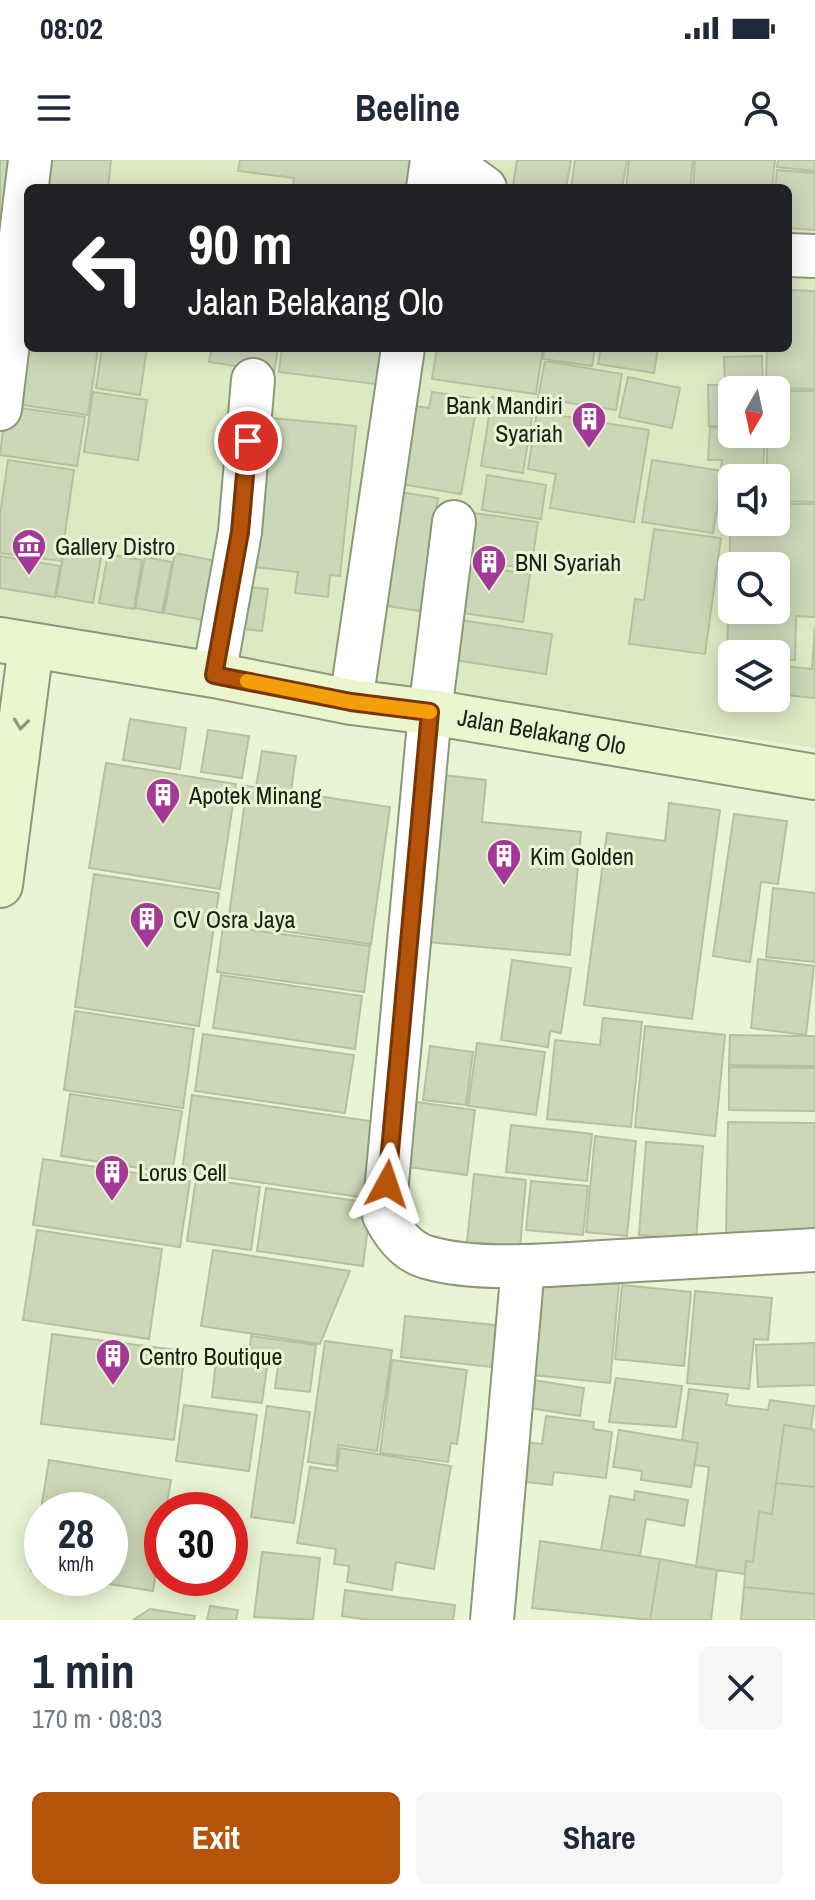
<!DOCTYPE html>
<html lang="en">
<head>
<meta charset="utf-8">
<style>
  :root { --surface:#fff; --page:#f6f6f7; --text:#1f2937; --muted:#747a83; --accent:#b45309 }
  body { margin:0; font-family:"Archivo Narrow",sans-serif; background:var(--page); color:var(--text); height:100vh; display:flex; flex-direction:column; font-size:30px; white-space:nowrap }
  * { box-sizing:border-box; margin:0 }
  p { font-size:26px; color:var(--muted) }
  .icon { flex:none; width:44px; height:44px; fill:none; stroke:currentColor; stroke-width:2; stroke-linecap:round; stroke-linejoin:round }
  .map { position:relative; height:1460px; overflow:hidden }
  .sheet { display:flex; flex-direction:column; background:var(--surface); flex:1 }
  .sheet>* { flex:none }
  .banner { position:absolute; left:24px; top:24px; width:768px; height:168px; border-radius:12px; box-shadow:0 4px 20px #0003; background:#202124; color:#fff; overflow:hidden }
  .needle { width:52px; rotate:189deg }
  .controls { position:absolute; left:718px; top:216px; display:grid; gap:16px }
  .controls a { display:grid; place-items:center; width:72px; height:72px; border-radius:12px; background:var(--surface); box-shadow:0 4px 20px #0003; font-size:40px }
  .speed { position:absolute; left:24px; top:1332px; display:flex; gap:16px; font-size:40px; font-weight:700; text-align:center }
  .speed>* { display:grid; place-content:center; width:104px; height:104px; border-radius:50%; background:var(--surface); box-shadow:0 4px 20px #0003; line-height:1 }
  .speed small { font-size:20px; font-weight:400 }
  .speed .limit { border:12px solid #d22; background:#fff; color:#111 }
  .pin { position:absolute; display:grid; place-items:center; width:68px; height:68px; color:#fff; margin:-34px; border:4px solid #fff; border-radius:50%; box-shadow:0 2px 8px #0007 }
  .me { position:absolute; width:88px; margin:-44px; rotate:5deg; stroke-linejoin:round; filter:drop-shadow(0 0 6px #0008) }
  .turn { display:flex; align-items:center; gap:28px; height:168px; padding:0 32px; font-size:36px }
  .turn .icon { width:104px; height:104px; stroke-width:2.5 }
  .turn b { display:block; font-size:56px; line-height:68px }
  .round { display:grid; place-items:center; flex:none; width:84px; height:84px; border-radius:12px; background:var(--page) }
  .headline { display:flex; align-items:center; justify-content:space-between; height:136px; padding:0 32px }
  h1 { font-size:48px; font-weight:700; line-height:60px }
  .primary-button { display:flex; gap:16px; margin-top:auto; padding:16px 32px }
  .primary-button a { flex:1; height:92px; border-radius:12px; background:var(--accent); color:#fff; font-size:32px; font-weight:700; line-height:92px; text-align:center }
  .primary-button a+a { background:var(--page); color:var(--text) }
  .status { display:flex; justify-content:space-between; align-items:center; height:56px; padding:0 40px; background:var(--surface); direction:ltr }
  .status svg { height:22px; fill:currentColor }
  header { display:flex; justify-content:space-between; align-items:center; height:104px; padding:0 32px; background:var(--surface); font-size:36px; font-weight:700 }
  .map>svg:first-child { display:block }
  .built { fill:#dce9c2; fill-rule:evenodd }
  .building { fill:#ccd7b8; stroke:#b5c0a1; stroke-width:2; fill-rule:evenodd }
  .lines { fill:none; stroke-linecap:round; stroke-linejoin:round }
  .street-casing { stroke:#8d9779; stroke-width:46 }
  .secondary-casing { stroke:#8d9779; stroke-width:48 }
  .street { stroke:#fff; stroke-width:42 }
  .secondary { stroke:#ebf6ce; stroke-width:44 }
  .oneway { stroke:#8d957a }
  .route-casing { stroke:#753606; stroke-width:20 }
  .route { stroke:#b45309; stroke-width:14 }
  .slow { stroke:#f59e0b; stroke-width:14 }
  .labels { text-anchor:middle; dominant-baseline:central; stroke-width:6; stroke-linejoin:round; paint-order:stroke }
  .poi-label { font-size:24px; fill:#1b1f14; stroke:#e9f4d4; text-anchor:start }
  .street-label { font-size:24px; fill:#1b1f14; stroke:#e9f4d4 }
</style>
</head>
<body>
<div class="status"><b>08:02</b><svg viewBox="0 0 49 12"><path d="M0 12V9h3v3zM5 12V6h3v6zM10 12V3h3v9zM15 12V0h3v12zM26 1h20v11H26zM47 4h2v5h-2z"/></svg></div>
<header><svg class="icon" aria-label="menu" viewBox="0 0 24 24"><path d="M4 6h16M4 12h16M4 18h16"/></svg>Beeline<svg class="icon" aria-label="person" viewBox="0 0 24 24"><circle cx="12" cy="8" r="4"/><path d="M4 21q1-7 8-7t8 7"/></svg></header>
<div class="map">
<svg width="815" height="1460" viewBox="0 0 815 1460">
  <rect width="100%" height="100%" fill="#e9f4d4"/>
  <path class="built" d="M 0,0 L 815,0 L 815,588 L 0,470 ZM 28,28 L 788,28 L 788,188 L 28,188 ZM 732,230 L 776,230 L 776,274 L 732,274 ZM 732,318 L 776,318 L 776,362 L 732,362 ZM 732,406 L 776,406 L 776,450 L 732,450 ZM 732,494 L 776,494 L 776,538 L 732,538 Z"/>
  <path class="building" d="M 0,0 L 19,0 L 0,79 Z
    M 37,0 L 111,0 L 108,28 L 32,28 Z
    M 240,0 L 420,0 L 417,28 L 293,28 L 294,18 L 238,11 Z
    M 517,0 L 571,0 L 566,28 L 513,25 Z
    M 575,0 L 627,0 L 622,28 L 571,28 Z
    M 629,0 L 693,0 L 690,28 L 626,28 Z
    M 695,0 L 775,0 L 772,28 L 693,28 Z
    M 778,0 L 815,0 L 815,11 L 777,7 Z
    M 777,10 L 815,13 L 815,70 L 788,68 L 788,28 L 775,28 Z
    M 788,130 L 815,131 L 815,229 L 766,228 L 767,188 L 788,188 Z
    M 28,188 L 98,188 L 88,255 L 4,242 Z
    M 102,188 L 147,188 L 140,235 L 96,228 Z
    M 212,188 L 278,188 L 274,212 L 209,202 Z
    M 282,188 L 396,188 L 391,226 L 279,212 Z
    M 437,188 L 543,188 L 536,234 L 432,219 Z
    M 545,188 L 595,188 L 592,206 L 543,199 Z
    M 601,188 L 658,188 L 654,213 L 598,204 Z
    M 762,196 L 763,230 L 732,230 L 732,266 L 709,266 L 708,225 L 725,225 L 724,197 Z
    M 545,201 L 622,214 L 616,250 L 538,238 Z
    M 628,217 L 680,228 L 672,268 L 619,257 Z
    M 776,231 L 815,231 L 815,342 L 776,341 L 776,318 L 767,318 L 767,274 L 776,274 Z
    M 93,232 L 147,240 L 138,300 L 84,292 Z
    M 432,232 L 478,239 L 461,334 L 389,322 L 402,244 L 429,248 Z
    M 492,237 L 534,244 L 523,313 L 481,306 Z
    M 6,246 L 85,257 L 77,306 L 0,295 Z
    M 537,252 L 649,270 L 634,362 L 550,348 L 556,314 L 528,309 Z
    M 271,258 L 356,266 L 340,416 L 330,415 L 328,437 L 295,433 L 298,412 L 255,407 Z
    M 710,267 L 732,268 L 732,274 L 765,274 L 763,310 L 721,309 L 722,300 L 708,300 Z
    M 8,300 L 74,310 L 61,401 L 0,393 L 0,355 Z
    M 652,300 L 723,311 L 713,373 L 642,362 Z
    M 487,315 L 546,325 L 541,359 L 482,350 Z
    M 393,331 L 438,338 L 420,451 L 374,444 Z
    M 731,343 L 732,362 L 776,362 L 776,344 L 815,344 L 815,457 L 796,456 L 795,500 L 776,499 L 776,494 L 732,494 L 732,498 L 727,498 ZM 732,406 L 776,406 L 776,450 L 732,450 Z
    M 459,351 L 538,362 L 531,409 L 453,398 Z
    M 654,369 L 721,378 L 705,494 L 629,484 L 635,439 L 644,440 Z
    M 65,386 L 102,392 L 93,443 L 56,436 Z
    M 175,393 L 221,402 L 210,461 L 164,453 Z
    M 108,394 L 142,400 L 134,449 L 99,443 Z
    M 0,396 L 60,406 L 55,437 L 0,428 Z
    M 145,397 L 172,402 L 162,453 L 135,448 Z
    M 456,404 L 530,414 L 523,462 L 449,451 Z
    M 239,426 L 268,429 L 262,471 L 234,468 Z
    M 447,458 L 552,474 L 546,514 L 441,498 Z
    M 815,467 L 815,538 L 776,534 L 776,505 L 812,509 Z
    M 130,559 L 186,568 L 180,609 L 123,600 Z
    M 208,570 L 249,576 L 242,618 L 201,612 Z
    M 262,591 L 296,596 L 291,632 L 390,647 L 371,784 L 228,763 L 247,626 L 256,627 Z
    M 106,603 L 236,624 L 220,729 L 89,708 Z
    M 443,615 L 486,620 L 482,662 L 581,672 L 570,795 L 427,782 Z
    M 669,643 L 720,650 L 692,859 L 584,845 L 607,673 L 665,681 Z
    M 734,654 L 787,661 L 778,724 L 761,722 L 750,802 L 713,796 Z
    M 94,714 L 219,733 L 199,866 L 75,847 Z
    M 773,728 L 815,733 L 815,802 L 766,797 Z
    M 223,766 L 370,786 L 364,832 L 217,812 Z
    M 758,799 L 814,806 L 806,875 L 751,868 Z
    M 512,800 L 571,808 L 561,873 L 550,871 L 548,887 L 501,880 Z
    M 221,815 L 362,836 L 355,889 L 213,868 Z
    M 75,851 L 194,869 L 183,948 L 64,930 Z
    M 603,858 L 642,862 L 631,967 L 547,959 L 555,880 L 600,885 Z
    M 645,866 L 725,875 L 715,976 L 635,967 Z
    M 203,874 L 354,895 L 345,953 L 195,931 Z
    M 730,875 L 815,876 L 815,906 L 729,905 Z
    M 477,883 L 545,892 L 536,955 L 468,946 Z
    M 430,886 L 473,892 L 466,945 L 423,940 Z
    M 729,907 L 815,908 L 815,951 L 729,950 Z
    M 70,934 L 182,951 L 172,1013 L 61,996 Z
    M 192,935 L 377,962 L 367,1038 L 182,1011 Z
    M 409,941 L 475,950 L 467,1015 L 400,1006 Z
    M 728,962 L 815,963 L 815,1080 L 726,1078 Z
    M 511,965 L 592,974 L 587,1021 L 506,1012 Z
    M 595,976 L 636,981 L 627,1076 L 586,1072 Z
    M 646,982 L 703,986 L 696,1080 L 639,1075 Z
    M 43,999 L 190,1021 L 180,1087 L 33,1065 Z
    M 474,1014 L 526,1020 L 520,1088 L 467,1083 Z
    M 196,1018 L 260,1027 L 251,1090 L 187,1081 Z
    M 531,1021 L 588,1026 L 583,1075 L 526,1070 Z
    M 266,1028 L 358,1041 L 355,1057 L 369,1059 L 363,1106 L 257,1091 Z
    M 37,1070 L 162,1089 L 149,1179 L 23,1160 Z
    M 213,1090 L 350,1111 L 320,1184 L 201,1166 Z
    M 533,1115 L 619,1124 L 610,1223 L 523,1214 Z
    M 622,1125 L 691,1132 L 684,1206 L 615,1199 Z
    M 695,1131 L 772,1138 L 768,1180 L 754,1179 L 749,1229 L 687,1223 Z
    M 405,1156 L 505,1166 L 501,1208 L 401,1197 Z
    M 52,1174 L 185,1191 L 174,1280 L 41,1264 Z
    M 251,1176 L 316,1185 L 310,1232 L 275,1228 L 278,1206 L 248,1203 Z
    M 325,1181 L 392,1190 L 377,1291 L 338,1285 L 336,1306 L 308,1302 Z
    M 815,1183 L 815,1225 L 758,1227 L 756,1185 Z
    M 217,1191 L 246,1195 L 245,1205 L 267,1207 L 262,1243 L 212,1237 Z
    M 392,1200 L 467,1210 L 457,1284 L 451,1283 L 448,1302 L 380,1293 Z
    M 616,1218 L 682,1226 L 676,1267 L 609,1262 Z
    M 527,1219 L 584,1228 L 580,1256 L 523,1247 Z
    M 689,1229 L 728,1234 L 726,1245 L 768,1250 L 770,1240 L 814,1246 L 811,1269 L 784,1265 L 772,1354 L 759,1352 L 753,1402 L 746,1401 L 745,1414 L 696,1407 L 709,1307 L 694,1305 L 698,1283 L 682,1280 Z
    M 184,1245 L 257,1255 L 249,1311 L 176,1301 Z
    M 267,1246 L 310,1252 L 294,1363 L 251,1357 Z
    M 546,1256 L 594,1262 L 593,1269 L 612,1272 L 606,1318 L 554,1312 L 552,1325 L 518,1321 L 523,1282 L 542,1284 Z
    M 784,1265 L 815,1270 L 815,1327 L 776,1323 Z
    M 619,1270 L 698,1283 L 691,1327 L 641,1320 L 642,1311 L 613,1307 Z
    M 340,1288 L 451,1306 L 434,1409 L 396,1402 L 392,1430 L 347,1422 L 349,1406 L 334,1404 L 336,1389 L 297,1383 L 310,1307 L 337,1311 Z
    M 49,1300 L 171,1320 L 166,1350 L 162,1350 L 162,1376 L 153,1431 L 72,1418 L 110,1418 L 110,1350 L 42,1350 L 42,1413 L 31,1411 Z
    M 776,1323 L 815,1327 L 815,1434 L 744,1427 L 746,1401 L 753,1402 L 759,1352 L 772,1354 Z
    M 635,1331 L 688,1340 L 684,1366 L 646,1359 L 640,1396 L 601,1390 L 610,1336 L 634,1340 Z
    M 540,1381 L 660,1399 L 650,1460 L 532,1448 Z
    M 262,1392 L 320,1398 L 313,1460 L 254,1457 Z
    M 660,1399 L 717,1410 L 711,1460 L 650,1460 Z
    M 744,1427 L 815,1434 L 815,1460 L 741,1460 Z
    M 345,1430 L 455,1445 L 453,1460 L 369,1460 L 342,1456 Z
    M 210,1446 L 238,1450 L 236,1460 L 207,1460 Z
    M 150,1449 L 195,1456 L 194,1460 L 133,1460 Z"/>
  <g class="lines">
    <defs>
      <path id="street" d="M 447,0 L 485,28
        M 428,28 L 432,0
        M 788,95 L 815,96
        M 0,249 L 30,0
        M 454,362 L 430,552 L 384,1055 C 393,1073 406,1091 426,1097 C 476,1112 550,1105 602,1102 C 673,1098 744,1094 815,1090
        M 214,515 L 240,372 L 253,220
        M 351,542 L 403,188
        M 492,1460 L 523,1106"/>
      <path id="secondary" d="M 0,480 L 214,515 L 351,542 L 430,552 L 815,617
        M 0,725 L 31,486"/>
    </defs>
    <use href="#street" class="street-casing"/>
    <use href="#secondary" class="secondary-casing"/>
    <use href="#street" class="street"/>
    <use href="#secondary" class="secondary"/>
  </g>
  <defs><path id="oneway-chevron" d="M-2-3.5L2.5 0L-2 3.5" fill="none" stroke-width="1.6" stroke-linecap="round" stroke-linejoin="round" transform="scale(2)"/></defs>
  <use class="oneway" href="#oneway-chevron" transform="translate(21 564) rotate(97)"/>
  <g class="lines">
    <defs>
      <path id="route" d="M 248,281 L 240,372 L 214,515 L 351,542 L 430,552 L 387,1024"/>
    </defs>
    <use href="#route" class="route-casing"/>
    <use href="#route" class="route"/>
    <path class="slow" d="M 247,521 L 351,542 L 430,552"/>
  </g>
  <defs>
    <symbol id="building-pin" viewBox="-11 -11 22 30"><path d="M0 17L-7.5 6A9.5 9.5 0 1 1 7.5 6Z" fill="#a43897" stroke="#e9f4d4"/><path d="M-4-6H4V6H1V3H-1V6H-4ZM-2.5-4.3h1.7v1.8h-1.7ZM.8-4.3h1.7v1.8H.8ZM-2.5-1h1.7V.8h-1.7ZM.8-1h1.7V.8H.8Z" fill="#fff"/></symbol>
    <symbol id="museum-pin" viewBox="-11 -11 22 30"><path d="M0 17L-7.5 6A9.5 9.5 0 1 1 7.5 6Z" fill="#a43897" stroke="#e9f4d4"/><path d="M0-6L6-3V-2H-6V-3ZM-5-1h2V3h-2ZM-1-1h2V3h-2ZM3-1h2V3H3ZM-6 4H6V6H-6Z" fill="#fff"/></symbol>
  </defs>
  <g fill-rule="evenodd">
    <use href="#building-pin" x="569" y="239" width="40" height="54"/>
    <use href="#museum-pin" x="9" y="366" width="40" height="54"/>
    <use href="#building-pin" x="469" y="382" width="40" height="54"/>
    <use href="#building-pin" x="143" y="615" width="40" height="54"/>
    <use href="#building-pin" x="484" y="676" width="40" height="54"/>
    <use href="#building-pin" x="127" y="739" width="40" height="54"/>
    <use href="#building-pin" x="92" y="992" width="40" height="54"/>
    <use href="#building-pin" x="93" y="1176" width="40" height="54"/>
  </g>
  <g class="labels">
    <g class="poi-label">
      <text x="563" y="245" text-anchor="end">Bank Mandiri<tspan x="563" dy="28">Syariah</tspan></text>
      <text x="55" y="386">Gallery Distro</text>
      <text x="515" y="402">BNI Syariah</text>
      <text x="189" y="635">Apotek Minang</text>
      <text x="530" y="696">Kim Golden</text>
      <text x="173" y="759">CV Osra Jaya</text>
      <text x="138" y="1012">Lorus Cell</text>
      <text x="139" y="1196">Centro Boutique</text>
    </g>
    <g class="street-label">
      <text transform="translate(542 571) rotate(10)">Jalan Belakang Olo</text>
    </g>
  </g>
</svg>
<div class="controls">
<a><svg class="needle" viewBox="-14 -14 28 28"><path d="M0-13l5 13h-10z" fill="#e53935"/><path d="M0 13l5-13h-10z" fill="#747a83"/></svg></a>
<a><svg class="icon" aria-label="sound" viewBox="0 0 24 24"><path d="M4 9h4l5-4v14l-5-4H4zM17 9q2 3 0 6"/></svg></a>
<a><svg class="icon" aria-label="search" viewBox="0 0 24 24"><circle cx="10" cy="10" r="6"/><path d="M15 15l6 6"/></svg></a>
<a><svg class="icon" aria-label="layers" viewBox="0 0 24 24"><path d="M12 4l9 5-9 5-9-5zM3 14l9 5 9-5"/></svg></a>
</div>
<div class="speed"><div>28<small>km/h</small></div><div class="limit">30</div></div>
<div class="pin" style="left:248px;top:281px;background:#d93025"><svg class="icon" aria-label="arrive" viewBox="0 0 24 24"><path d="M6 21V4h12l-3 4 3 4H6"/></svg></div>
<svg class="me" style="left:387px;top:1024px" viewBox="-20 -20 40 40"><path d="M0-17L14 15 0 8-14 15z" fill="#b45309" stroke="#fff" stroke-width="4"/></svg>
<div class="banner">
<div class="turn"><svg class="icon" aria-label="left" viewBox="0 0 24 24"><path d="M17 20v-9H6M10 6l-5 5 5 5"/></svg><div><b>90 m</b>Jalan Belakang Olo</div></div>
</div>
</div>
<section class="sheet">
<div class="headline"><div><h1>1 min</h1><p>170 m · 08:03</p></div><a class="round"><svg class="icon" aria-label="close" viewBox="0 0 24 24"><path d="M6 6l12 12M18 6L6 18"/></svg></a></div>
<div class="primary-button"><a>Exit</a><a>Share</a></div>
</section>
</body>
</html>
